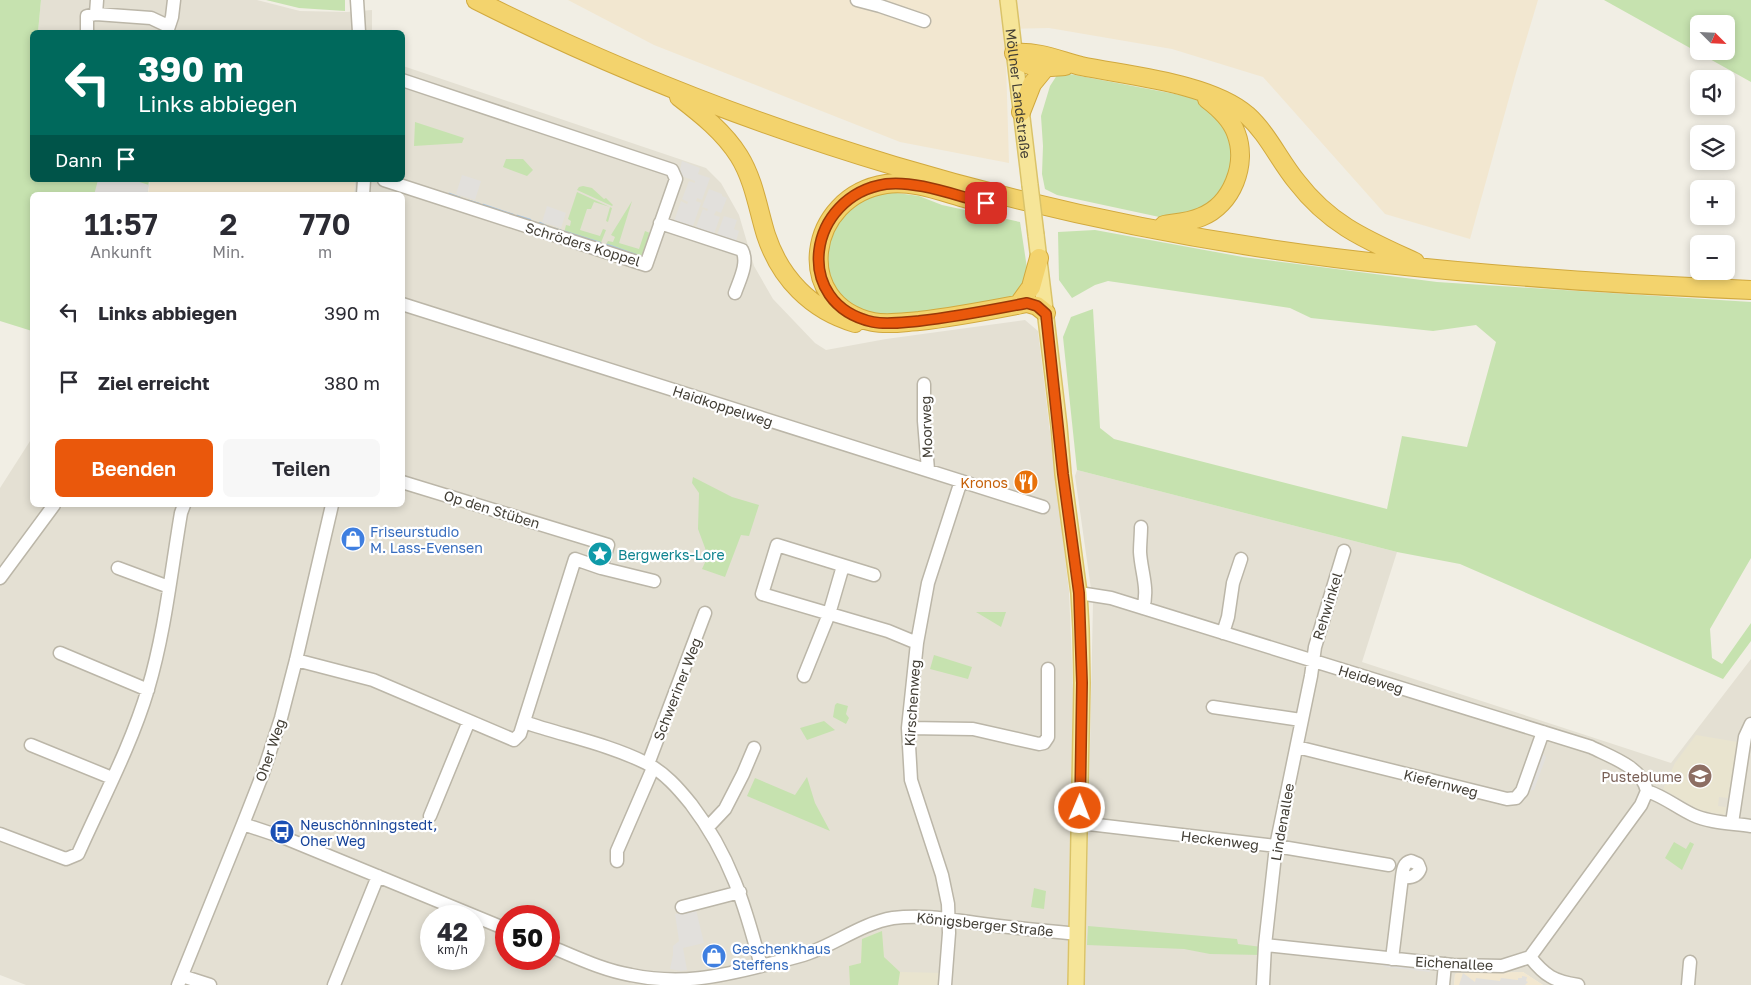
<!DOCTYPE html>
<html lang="de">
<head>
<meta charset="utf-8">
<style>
  :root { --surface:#fff; --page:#f7f7f7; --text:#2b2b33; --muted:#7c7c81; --accent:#ea580c }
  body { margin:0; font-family:"Golos Text",sans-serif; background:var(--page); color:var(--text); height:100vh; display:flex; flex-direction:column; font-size:19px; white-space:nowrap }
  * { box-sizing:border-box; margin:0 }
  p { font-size:16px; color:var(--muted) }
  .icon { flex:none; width:28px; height:28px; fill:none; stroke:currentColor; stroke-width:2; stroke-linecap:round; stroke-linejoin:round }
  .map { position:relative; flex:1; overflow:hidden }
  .sheet { position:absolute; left:30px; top:192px; width:375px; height:315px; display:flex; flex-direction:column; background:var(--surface); border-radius:8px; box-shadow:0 2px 8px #0003 }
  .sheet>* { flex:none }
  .guide { position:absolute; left:30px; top:30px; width:375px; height:152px; border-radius:8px; box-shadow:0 2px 8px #0003; background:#00695c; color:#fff; overflow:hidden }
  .needle { width:32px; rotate:114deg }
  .buttons { position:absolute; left:1690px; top:15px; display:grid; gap:10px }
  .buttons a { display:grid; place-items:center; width:45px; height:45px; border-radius:8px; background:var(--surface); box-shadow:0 2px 8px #0003; font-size:25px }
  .speed { position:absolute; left:420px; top:905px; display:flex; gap:10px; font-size:25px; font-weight:700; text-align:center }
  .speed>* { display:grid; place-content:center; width:65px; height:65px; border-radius:50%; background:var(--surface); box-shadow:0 2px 8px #0003; line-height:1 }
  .speed small { font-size:12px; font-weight:400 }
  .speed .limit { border:8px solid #d22; background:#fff; color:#111 }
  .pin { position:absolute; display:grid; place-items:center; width:42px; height:42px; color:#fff; margin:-21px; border-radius:10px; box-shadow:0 2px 8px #0006 }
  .me { position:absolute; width:55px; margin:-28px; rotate:1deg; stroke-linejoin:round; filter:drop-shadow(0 0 4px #0008) }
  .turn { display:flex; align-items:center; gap:18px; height:105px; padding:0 25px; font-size:22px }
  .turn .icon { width:65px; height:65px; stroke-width:2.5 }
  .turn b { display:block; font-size:35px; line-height:42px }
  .then { display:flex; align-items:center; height:48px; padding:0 25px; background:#0003; gap:10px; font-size:19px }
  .eta { display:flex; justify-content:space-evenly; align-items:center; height:85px; text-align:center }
  .eta b { font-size:30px; font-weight:600; line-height:35px }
  .button { display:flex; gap:10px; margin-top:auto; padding:10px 25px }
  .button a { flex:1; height:58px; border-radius:8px; background:var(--accent); color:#fff; font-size:20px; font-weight:600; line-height:58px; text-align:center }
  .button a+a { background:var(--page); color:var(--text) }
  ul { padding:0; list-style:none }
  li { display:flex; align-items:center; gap:15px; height:70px; padding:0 25px }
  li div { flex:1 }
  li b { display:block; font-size:19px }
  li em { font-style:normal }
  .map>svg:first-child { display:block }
  .residential { fill:#e4e0d3; fill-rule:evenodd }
  .commercial { fill:#f2e7d0 }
  .education { fill:#e9e4cf }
  .green { fill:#c6e2af; fill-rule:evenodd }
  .parking { fill:#e2e0dc }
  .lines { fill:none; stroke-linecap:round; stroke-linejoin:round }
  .stream { stroke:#a4c6ea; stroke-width:2.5 }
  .minor-casing { stroke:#bbb6a8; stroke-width:15 }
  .major-casing { stroke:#dac369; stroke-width:18 }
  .highway-casing { stroke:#d1a93e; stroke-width:20 }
  .minor { stroke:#fff; stroke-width:12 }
  .major { stroke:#f6e598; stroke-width:15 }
  .highway { stroke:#f3d36d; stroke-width:18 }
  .major-bridge-casing { stroke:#dac369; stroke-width:18; stroke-linecap:butt }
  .major-bridge { stroke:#f6e598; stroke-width:15 }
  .route-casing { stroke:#983908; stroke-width:12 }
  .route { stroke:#ea580c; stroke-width:9 }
  .labels { text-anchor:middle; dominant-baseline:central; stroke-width:4.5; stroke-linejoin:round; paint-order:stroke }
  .street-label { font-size:14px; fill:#423e35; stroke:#fff }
  .food-label { font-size:14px; fill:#c56008; stroke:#fff; text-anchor:end }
  .shop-label { font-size:14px; fill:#366cbe; stroke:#fff; text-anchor:start }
  .culture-label { font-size:14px; fill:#0d838f; stroke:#fff; text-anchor:start }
  .education-label { font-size:14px; fill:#785e54; stroke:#fff; text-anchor:end }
  .transit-label { font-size:14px; fill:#164399; stroke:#fff; text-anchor:start }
</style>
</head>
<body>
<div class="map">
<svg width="1751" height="985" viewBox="0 0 1751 985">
  <rect width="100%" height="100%" fill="#f1eee4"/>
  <path class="residential" d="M 41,0 L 257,0 L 300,11 L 347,12 L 372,10 L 372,32 L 38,32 Z
    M 403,66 L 706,168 L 721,183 L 739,215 L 754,266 L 773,299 L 815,343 L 826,350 L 886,339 L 1025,320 L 1038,331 L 1069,591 L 1073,689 L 1067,985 L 26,985 L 0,975 L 0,488 L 32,438 L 32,505 L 402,505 L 402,195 L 354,195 L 355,180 L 402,180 ZM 431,916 L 474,916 L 474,959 L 431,959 ZM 506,916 L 549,916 L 549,959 L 506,959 Z
    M 1077,470 L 1397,552 L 1362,662 L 1671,763 L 1751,659 L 1751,985 L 1543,985 L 1523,972 L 1455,974 L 1454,985 L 1085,985 L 1093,603 L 1075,476 Z"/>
  <path class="commercial" d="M 568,0 L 1538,0 L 1516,73 L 1470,239 L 1385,214 L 1263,77 L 1172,49 L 1049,28 L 1005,29 L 1009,163 L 900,142 L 654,45 Z
    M 150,180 L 355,180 L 354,195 L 148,195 Z
    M 1523,972 L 1543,985 L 1454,985 L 1455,974 L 1457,973 Z"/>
  <path class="education" d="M 1696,735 L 1738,742 L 1728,798 L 1719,797 L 1718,806 L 1726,807 L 1725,815 L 1701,811 L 1663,789 L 1675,763 Z
    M 882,931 L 884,957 L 900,972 L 944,973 L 944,985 L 850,985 L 849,966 L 861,963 L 862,939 Z"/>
  <path class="green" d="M 0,0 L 41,0 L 38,32 L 32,32 L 32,180 L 149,180 L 147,195 L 32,195 L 32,331 L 0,321 Z
    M 266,0 L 345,0 L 345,11 L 299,8 Z
    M 1604,0 L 1751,0 L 1751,82 ZM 1699,24 L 1726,24 L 1726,51 L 1699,51 Z
    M 1059,72 L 1191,97 L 1207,103 L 1217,111 L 1236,151 L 1228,185 L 1201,212 L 1164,218 L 1057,195 L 1045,189 L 1042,174 L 1043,146 L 1041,116 L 1050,86 Z
    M 415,122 L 464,138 L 462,143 L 414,146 Z
    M 506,159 L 523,159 L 533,170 L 527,176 L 503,167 Z
    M 583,186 L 592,188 L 604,199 L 606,198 L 613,205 L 612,206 L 577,190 L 579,187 Z
    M 882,191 L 919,196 L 942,205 L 1020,222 L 1027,268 L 1026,279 L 1017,294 L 1011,298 L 986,303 L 919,313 L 882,314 L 863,312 L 848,303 L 834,290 L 828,278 L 827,238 L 843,210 Z
    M 577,192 L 612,208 L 608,222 L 606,221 L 610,207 L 594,202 L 591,209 L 587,209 L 580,230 L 600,236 L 603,229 L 606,230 L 600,245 L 564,233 L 566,225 L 570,226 L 571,221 L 568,219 Z
    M 632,201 L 619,243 L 639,249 L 645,231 L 650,233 L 646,245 L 648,247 L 645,256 L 641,258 L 605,246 L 608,241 L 613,242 L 615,237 L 611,235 Z
    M 1095,230 L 1243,257 L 1437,282 L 1751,302 L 1751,558 L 1710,629 L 1712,658 L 1722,664 L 1751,623 L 1751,641 L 1723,679 L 1460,564 L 1397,552 L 1077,470 L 1063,337 L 1071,317 L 1093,309 L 1100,428 L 1114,439 L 1387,509 L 1402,436 L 1467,447 L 1496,342 L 1476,325 L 1433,331 L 1311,318 L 1290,308 L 1108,281 L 1095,285 L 1072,298 L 1059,280 L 1058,232 Z
    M 693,477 L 732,497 L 759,505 L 749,536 L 741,535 L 725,577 L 702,569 L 708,556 L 698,529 L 699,493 L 692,483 Z
    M 976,612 L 1006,612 L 1001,627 Z
    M 934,655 L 972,667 L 968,679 L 930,669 Z
    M 837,703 L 848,706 L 846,714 L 849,718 L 846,724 L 833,717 L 835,705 Z
    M 824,721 L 835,730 L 807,740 L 800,728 Z
    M 807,777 L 815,803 L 830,831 L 747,796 L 755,778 L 795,795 Z
    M 1674,842 L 1686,849 L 1690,842 L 1694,844 L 1682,870 L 1665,858 Z
    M 1034,888 L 1046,891 L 1044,909 L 1031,907 Z
    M 1088,926 L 1237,939 L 1238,944 L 1262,947 L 1262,955 L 1210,954 L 1184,949 L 1087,945 Z
    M 882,931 L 884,957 L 900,972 L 898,985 L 850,985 L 849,966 L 861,963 L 862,939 Z"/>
  <path class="parking" d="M 682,161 L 700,168 L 698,174 L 710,178 L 702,200 L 697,198 L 696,201 L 701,203 L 693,226 L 674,221 L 681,201 L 687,204 L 688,202 L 682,199 L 689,181 L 695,183 L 695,181 L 679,175 Z
    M 462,175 L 481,181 L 475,200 L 456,194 Z
    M 98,180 L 133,180 L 149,185 L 147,195 L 94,195 Z
    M 709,189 L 722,194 L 722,196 L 727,198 L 721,213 L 716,211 L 714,215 L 720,217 L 714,234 L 696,227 L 703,209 L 707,211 L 708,209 L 702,207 Z
    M 547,206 L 566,213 L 561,228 L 542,222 Z
    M 724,216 L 737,220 L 734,229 L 739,231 L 736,241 L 717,235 Z
    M 1540,750 L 1546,757 L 1534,790 L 1526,791 Z
    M 695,906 L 704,943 L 683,948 L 687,970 L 681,971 L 670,969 L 673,955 L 673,946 L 679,941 L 675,914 L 685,913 L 685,908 Z
    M 1379,960 L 1430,966 L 1430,972 L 1386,967 L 1381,965 Z
    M 1463,973 L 1475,982 L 1476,978 L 1500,981 L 1501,978 L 1518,980 L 1518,978 L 1522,978 L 1522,976 L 1527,977 L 1526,981 L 1528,982 L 1525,985 L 1459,985 Z"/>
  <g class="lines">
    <path class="stream" d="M 449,194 L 460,198
      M 469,201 L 479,204
      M 483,205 L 513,215
      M 517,216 L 530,220
      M 540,223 L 546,226
      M 555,229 L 561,231
      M 565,232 L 600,243
      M 607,245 L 641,257"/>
    <defs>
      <path id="minor" d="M 357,0 L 359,32
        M 857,0 L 880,6 L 924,21
        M 96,14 L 97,0
        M 87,32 L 87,16 L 96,14 L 151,18 L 168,26
        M 167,32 L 172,17 L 174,0
        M 384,180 L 646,265 L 676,179 L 672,170 L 402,80
        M 363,195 L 364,180
        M 660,223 L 742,250 C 749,263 739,281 735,293
        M 402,304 L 1043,507
        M 924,384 L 924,421 L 928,470
        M 1141,527 C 1141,535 1140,544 1140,552 C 1141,571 1149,589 1143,608
        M 118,568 L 169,587
        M 601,568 L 654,581
        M 874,575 L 777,545 L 762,594 L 888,631 L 917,643
        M 0,578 L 54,505
        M 1079,593 L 1111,598 L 1591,747 C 1611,757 1642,767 1647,791
        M 1223,633 L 1228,617 L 1233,583 L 1241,559
        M 60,653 L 148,690
        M 296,660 L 373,680 L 514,740 L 520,734 L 575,559 L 601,568 L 608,545 L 402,482
        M 804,676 L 829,614 L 843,566
        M 1213,707 L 1301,720
        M 524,722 C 565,736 608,744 646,763 C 665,773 678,788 691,804 C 730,855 745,905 761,966
        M 908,728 L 973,729 L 1039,744 L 1044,743 L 1048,737 L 1048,669
        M 31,745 L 112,778
        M 1297,747 L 1507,799 L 1516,798 L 1522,791 L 1543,732
        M 648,764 L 705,613
        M 1647,791 C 1665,797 1676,807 1693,815 C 1710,823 1732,823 1751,826
        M 430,816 L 469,721
        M 1080,823 L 1276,846 L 1389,865
        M 1732,823 L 1745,737 L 1751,724
        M 243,824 L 285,838 L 506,929
        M 708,827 L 725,809 L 743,774 L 754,748
        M 0,834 L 66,859 L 78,854 C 102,800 131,746 148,689 C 165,632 171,572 181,513 L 184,505
        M 617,861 L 617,851 L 653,768
        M 682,907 L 740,892
        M 1265,945 L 1453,965 L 1502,966 L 1530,957 L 1641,805 L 1647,791
        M 549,946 C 576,957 602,970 631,975 C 680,985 718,977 765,965 C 780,961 795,958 809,953 C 837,943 863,923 893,918 C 925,914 952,920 983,924 C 1015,928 1046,931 1078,934
        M 1530,957 C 1545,976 1554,981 1578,985
        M 1392,959 L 1402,877 C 1403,870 1403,863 1411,861 L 1418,864 L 1420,869 C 1417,877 1410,878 1402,877
        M 182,976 L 210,985
        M 178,985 L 243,824 L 263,773 L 281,718 L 296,660 L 332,505
        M 334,985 L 378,876
        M 945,985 L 949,933 L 948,904 L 942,875 L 911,780 L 908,728 L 917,643 L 928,583 L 961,481
        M 1263,985 L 1265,945 L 1276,846 L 1311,676 L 1315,647 L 1344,551
        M 1443,985 L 1445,964
        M 1688,985 L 1690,962"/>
      <g id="major">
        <path id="s1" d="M 1008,0 L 1030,185"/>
        <path d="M 1036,235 L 1059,426 L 1063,474 L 1079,593 L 1081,629 L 1082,683 L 1076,985"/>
      </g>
      <path id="highway" d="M 476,0 C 744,135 1037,221 1335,258 C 1473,275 1612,284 1751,290
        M 1014,53 C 1038,51 1058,60 1081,66 C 1129,76 1210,83 1247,115 C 1268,134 1279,160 1297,182 C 1330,225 1367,240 1415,262
        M 1014,53 C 1026,71 1046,67 1065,66
        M 679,97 C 701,114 724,132 739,156 C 754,180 758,209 766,235 C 780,278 811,310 855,323
        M 1021,112 L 1032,84 L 1046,67
        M 968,199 C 942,192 913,180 886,184 C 807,196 791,304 873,322 C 888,325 904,322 919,321 C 955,317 991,310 1027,303 L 1037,306 L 1046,313
        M 1164,225 C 1176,223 1190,222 1201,217 C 1232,205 1248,164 1236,133 C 1231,119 1219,108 1207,99
        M 1018,305 L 1031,287 L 1039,258"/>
    </defs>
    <use href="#minor" class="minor-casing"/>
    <use href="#major" class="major-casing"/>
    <use href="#highway" class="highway-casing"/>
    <use href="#minor" class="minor"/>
    <use href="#major" class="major"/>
    <use href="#highway" class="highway"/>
    <defs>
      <path id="major-bridge" d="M 1030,185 L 1036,235"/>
    </defs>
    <use href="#major-bridge" class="major-bridge-casing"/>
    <use href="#major-bridge" class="major-bridge"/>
  </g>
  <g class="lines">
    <defs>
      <path id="route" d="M 986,203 C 957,196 915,180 886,184 C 807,196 791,304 873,322 C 888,325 904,322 919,321 C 955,317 991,310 1027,303 L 1037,306 L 1046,314 L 1063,474 L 1079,593 L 1082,683 L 1080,808"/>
    </defs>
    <use href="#route" class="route-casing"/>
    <use href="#route" class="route"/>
  </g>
  <defs>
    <symbol id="restaurant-disc" viewBox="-11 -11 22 22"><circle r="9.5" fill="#e8710a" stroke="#fff"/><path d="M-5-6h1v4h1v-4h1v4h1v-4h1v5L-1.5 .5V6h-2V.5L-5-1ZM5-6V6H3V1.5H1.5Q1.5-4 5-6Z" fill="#fff"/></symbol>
    <symbol id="shop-disc" viewBox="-11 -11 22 22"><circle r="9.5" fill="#3f7fe0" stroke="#fff"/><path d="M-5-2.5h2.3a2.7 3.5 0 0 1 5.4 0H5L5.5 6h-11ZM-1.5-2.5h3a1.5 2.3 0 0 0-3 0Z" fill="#fff"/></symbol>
    <symbol id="sight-disc" viewBox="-11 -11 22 22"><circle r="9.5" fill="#0f9aa8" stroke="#fff"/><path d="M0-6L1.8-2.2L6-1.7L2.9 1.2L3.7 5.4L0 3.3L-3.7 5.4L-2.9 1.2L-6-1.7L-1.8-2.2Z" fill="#fff"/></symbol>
    <symbol id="school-disc" viewBox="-11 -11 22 22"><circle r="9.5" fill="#8d6e63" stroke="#fff"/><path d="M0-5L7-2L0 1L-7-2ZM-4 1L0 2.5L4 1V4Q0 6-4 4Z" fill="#fff"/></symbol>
    <symbol id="bus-disc" viewBox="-11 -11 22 22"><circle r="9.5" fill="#1a4fb4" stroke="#fff"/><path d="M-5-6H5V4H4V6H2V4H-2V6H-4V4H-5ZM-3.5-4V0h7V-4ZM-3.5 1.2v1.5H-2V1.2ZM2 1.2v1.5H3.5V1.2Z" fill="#fff"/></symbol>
  </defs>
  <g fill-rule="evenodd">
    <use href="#restaurant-disc" x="1012" y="468" width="28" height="28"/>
    <use href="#shop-disc" x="339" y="525" width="28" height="28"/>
    <use href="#sight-disc" x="586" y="540" width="28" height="28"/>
    <use href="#school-disc" x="1686" y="762" width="28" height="28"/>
    <use href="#bus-disc" x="268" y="818" width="28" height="28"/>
    <use href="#shop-disc" x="700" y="942" width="28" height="28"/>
  </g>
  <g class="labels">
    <g class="street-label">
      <text stroke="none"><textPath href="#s1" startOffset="94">Möllner Landstraße</textPath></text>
      <text transform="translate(583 244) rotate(17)">Schröders Koppel</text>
      <text transform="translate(723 406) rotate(18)">Haidkoppelweg</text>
      <text transform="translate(926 427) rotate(-92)">Moorweg</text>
      <text transform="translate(492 509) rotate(17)">Op den Stüben</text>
      <text transform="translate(1327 606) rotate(-73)">Rehwinkel</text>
      <text transform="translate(1371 679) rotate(17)">Heideweg</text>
      <text transform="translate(677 689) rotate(-69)">Schweriner Weg</text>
      <text transform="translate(912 703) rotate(-86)">Kirschenweg</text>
      <text transform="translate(270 750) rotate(-71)">Oher Weg</text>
      <text transform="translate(1441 783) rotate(14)">Kiefernweg</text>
      <text transform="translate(1282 822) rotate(-80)">Lindenallee</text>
      <text transform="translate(1220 840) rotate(7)">Heckenweg</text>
      <text transform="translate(985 924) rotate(6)">Königsberger Straße</text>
      <text transform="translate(1454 963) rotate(3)">Eichenallee</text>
    </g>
    <g class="food-label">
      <text x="1008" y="482">Kronos</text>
    </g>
    <g class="shop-label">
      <text x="370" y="531">Friseurstudio<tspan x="370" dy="16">M. Lass-Evensen</tspan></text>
      <text x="732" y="948">Geschenkhaus<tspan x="732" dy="16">Steffens</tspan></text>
    </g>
    <g class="culture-label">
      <text x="618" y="554">Bergwerks-Lore</text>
    </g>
    <g class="education-label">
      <text x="1682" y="776">Pusteblume</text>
    </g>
    <g class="transit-label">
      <text x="300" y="824">Neuschönningstedt,<tspan x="300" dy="16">Oher Weg</tspan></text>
    </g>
  </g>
</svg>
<div class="buttons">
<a><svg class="needle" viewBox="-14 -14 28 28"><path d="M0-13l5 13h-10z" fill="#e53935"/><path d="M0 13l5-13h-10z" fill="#7c7c81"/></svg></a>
<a><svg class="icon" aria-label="sound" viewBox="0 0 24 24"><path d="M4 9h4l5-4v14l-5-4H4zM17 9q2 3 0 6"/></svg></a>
<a><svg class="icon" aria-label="layers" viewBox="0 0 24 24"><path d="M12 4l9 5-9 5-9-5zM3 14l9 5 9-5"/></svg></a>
<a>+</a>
<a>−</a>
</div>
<div class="speed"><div>42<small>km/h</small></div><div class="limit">50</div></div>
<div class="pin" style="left:986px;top:203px;background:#d93025"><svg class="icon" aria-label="arrive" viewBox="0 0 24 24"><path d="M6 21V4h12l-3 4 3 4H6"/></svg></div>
<svg class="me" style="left:1080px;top:808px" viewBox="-20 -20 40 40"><circle r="17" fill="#ea580c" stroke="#fff" stroke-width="3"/><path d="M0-11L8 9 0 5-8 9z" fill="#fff"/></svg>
<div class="guide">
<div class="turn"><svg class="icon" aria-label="left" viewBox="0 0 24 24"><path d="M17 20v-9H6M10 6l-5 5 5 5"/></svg><div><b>390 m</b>Links abbiegen</div></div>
<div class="then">Dann<svg class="icon" aria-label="arrive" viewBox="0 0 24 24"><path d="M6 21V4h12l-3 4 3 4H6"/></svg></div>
</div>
<section class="sheet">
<div class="eta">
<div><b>11:57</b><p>Ankunft</p></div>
<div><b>2</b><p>Min.</p></div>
<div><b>770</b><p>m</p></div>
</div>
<ul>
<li><svg class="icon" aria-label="left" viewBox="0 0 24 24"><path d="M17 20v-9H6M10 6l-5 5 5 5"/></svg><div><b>Links abbiegen</b></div><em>390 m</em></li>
<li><svg class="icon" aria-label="arrive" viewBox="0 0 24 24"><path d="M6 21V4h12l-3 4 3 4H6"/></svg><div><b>Ziel erreicht</b></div><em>380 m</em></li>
</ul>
<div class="button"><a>Beenden</a><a>Teilen</a></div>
</section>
</div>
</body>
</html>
